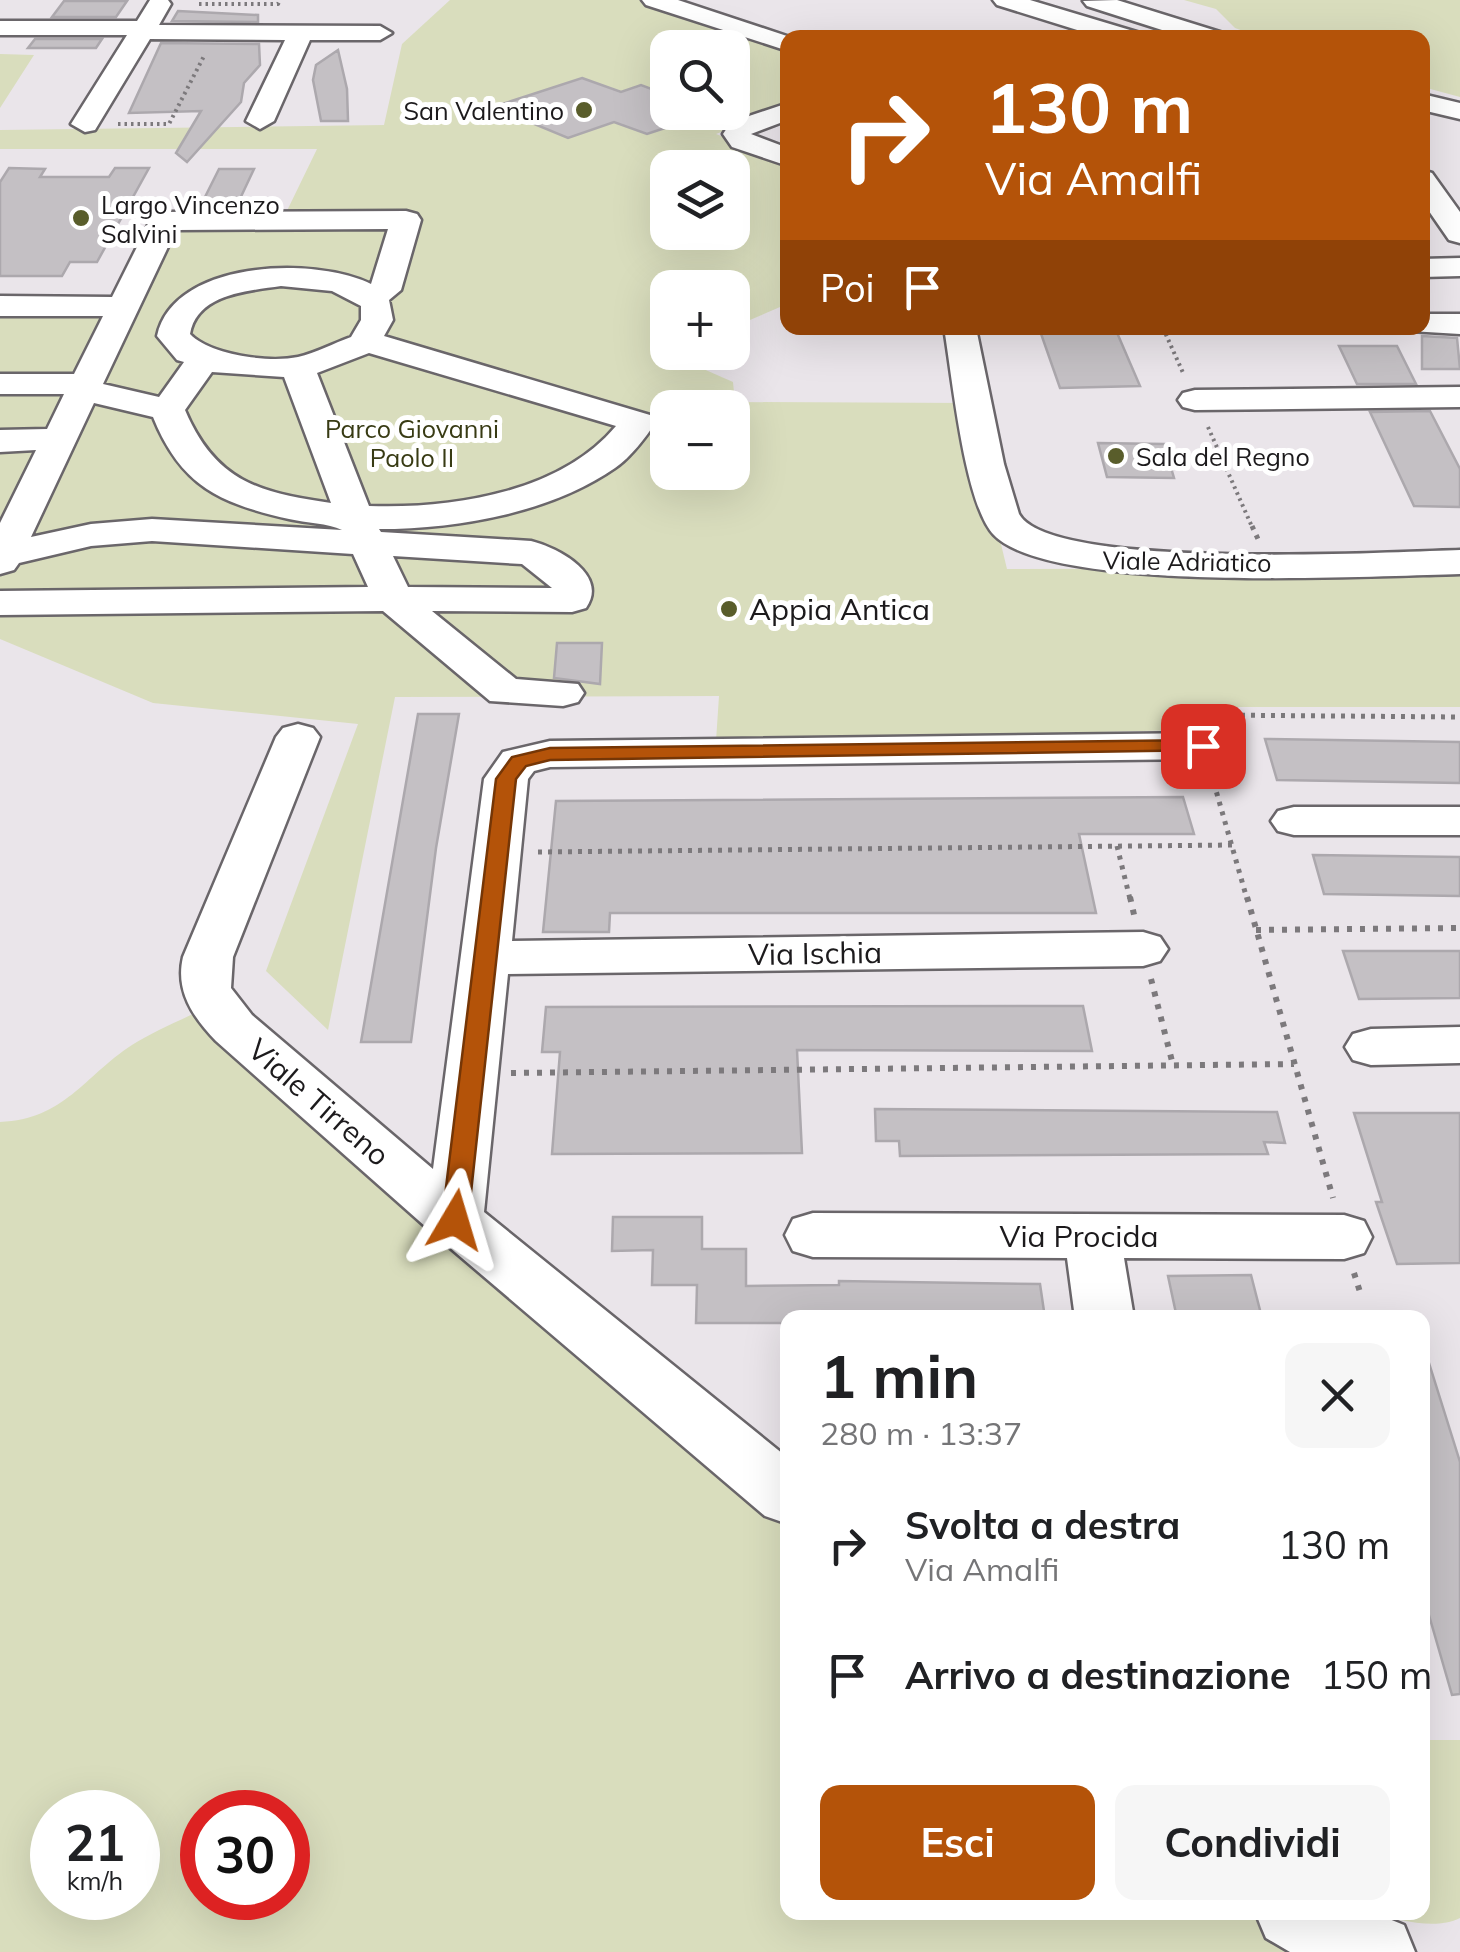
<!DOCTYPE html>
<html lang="it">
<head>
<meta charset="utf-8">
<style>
  :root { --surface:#fff; --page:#f6f6f6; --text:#202124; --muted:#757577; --accent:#b45309 }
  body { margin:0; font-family:Mulish,sans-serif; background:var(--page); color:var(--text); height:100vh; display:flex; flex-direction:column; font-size:38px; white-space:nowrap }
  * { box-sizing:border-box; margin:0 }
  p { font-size:32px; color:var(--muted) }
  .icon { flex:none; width:55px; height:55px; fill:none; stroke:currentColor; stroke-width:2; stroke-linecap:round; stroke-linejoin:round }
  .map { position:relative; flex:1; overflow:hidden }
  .side { position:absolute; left:780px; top:1310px; width:650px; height:610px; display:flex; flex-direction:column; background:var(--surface); border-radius:20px; box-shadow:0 10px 40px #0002 }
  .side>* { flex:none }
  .guide { position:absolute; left:780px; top:30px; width:650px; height:305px; border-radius:20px; box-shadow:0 10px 40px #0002; background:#b45309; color:#fff; overflow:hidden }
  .buttons { position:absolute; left:650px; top:30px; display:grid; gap:20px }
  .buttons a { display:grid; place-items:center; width:100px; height:100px; border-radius:20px; background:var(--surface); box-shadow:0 10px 40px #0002; font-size:50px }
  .speed { position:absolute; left:30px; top:1790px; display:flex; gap:20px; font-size:50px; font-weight:700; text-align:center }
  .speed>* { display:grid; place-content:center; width:130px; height:130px; border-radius:50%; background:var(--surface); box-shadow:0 10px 40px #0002; line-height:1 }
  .speed small { font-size:25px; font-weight:400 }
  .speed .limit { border:15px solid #d22; background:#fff; color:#111 }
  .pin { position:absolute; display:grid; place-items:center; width:85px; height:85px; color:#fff; margin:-42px; border-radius:20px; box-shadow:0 5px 15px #0006 }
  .me { position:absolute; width:110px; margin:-55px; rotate:7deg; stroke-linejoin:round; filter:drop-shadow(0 0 8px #0008) }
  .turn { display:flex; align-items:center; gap:35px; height:210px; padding:0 40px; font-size:45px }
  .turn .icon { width:130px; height:130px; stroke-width:2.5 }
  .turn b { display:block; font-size:70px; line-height:85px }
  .then { display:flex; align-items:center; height:95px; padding:0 40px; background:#0003; gap:20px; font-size:38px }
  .round { display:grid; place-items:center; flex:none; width:105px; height:105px; border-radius:20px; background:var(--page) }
  .headline { display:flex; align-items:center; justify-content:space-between; height:170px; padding:0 40px }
  h1 { font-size:60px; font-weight:700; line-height:75px }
  .cta { display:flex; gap:20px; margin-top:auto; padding:20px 40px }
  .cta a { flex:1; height:115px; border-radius:20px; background:var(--accent); color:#fff; font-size:40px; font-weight:700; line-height:115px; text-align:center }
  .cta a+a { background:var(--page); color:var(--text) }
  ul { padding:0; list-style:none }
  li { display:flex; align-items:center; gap:30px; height:130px; padding:0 40px }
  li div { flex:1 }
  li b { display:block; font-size:38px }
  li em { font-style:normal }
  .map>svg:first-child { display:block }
  .green { fill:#d9ddbd; fill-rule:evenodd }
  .building { fill:#c4c0c4; stroke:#aca8ad; stroke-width:2.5 }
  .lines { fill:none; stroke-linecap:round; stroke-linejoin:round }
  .minor-casing { stroke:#6a666a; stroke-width:5 }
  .path-far2 { stroke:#7c797c; stroke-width:4; stroke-dasharray:2.5 4; stroke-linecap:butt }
  .path-far1 { stroke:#7c797c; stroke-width:5; stroke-dasharray:4 6; stroke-linecap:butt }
  .path { stroke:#7c797c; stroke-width:6; stroke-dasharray:5 8; stroke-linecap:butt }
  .minor { fill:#fff; fill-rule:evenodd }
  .route { fill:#b45309; stroke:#753606; stroke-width:2.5 }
  .poi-dot { fill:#595d2b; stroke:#fff; stroke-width:4 }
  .labels { text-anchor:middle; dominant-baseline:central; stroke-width:10; stroke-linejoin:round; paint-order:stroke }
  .far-poi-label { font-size:25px; fill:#1c1a1c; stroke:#fff; text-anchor:start }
  .far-park-label { font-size:25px; fill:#383b14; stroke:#fff }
  .far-street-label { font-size:25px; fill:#1c1a1c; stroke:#fff }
  .poi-label { font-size:30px; fill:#1c1a1c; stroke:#fff; text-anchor:start }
  .street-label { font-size:30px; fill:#1c1a1c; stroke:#fff }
</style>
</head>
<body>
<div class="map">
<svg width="1460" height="1952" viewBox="0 0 1460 1952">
  <rect width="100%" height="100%" fill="#eae5ea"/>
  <path class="green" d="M 450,0 L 639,0 L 787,50 L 787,106 L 716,134 L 787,162 L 787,184 L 783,186 L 788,188 L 787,304 L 736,326 L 733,325 L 732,288 L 668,288 L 667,337 L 651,346 L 733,382 L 735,402 L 967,403 L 1007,569 L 1460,568 L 1460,707 L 1180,707 L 1184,730 L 716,741 L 719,696 L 395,697 L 328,1030 L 266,971 L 358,724 L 153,703 L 0,639 L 0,306 L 122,306 L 165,221 L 282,221 L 317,149 L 0,149 L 0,130 L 384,125 L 402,44 ZM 668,48 L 732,48 L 732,112 L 668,112 ZM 668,168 L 732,168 L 732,232 L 668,232 ZM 668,408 L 732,408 L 732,472 L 668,472 Z
    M 1184,0 L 1460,0 L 1460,97 L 1423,87 L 1422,38 L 1260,37 L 1235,28 L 1216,9 Z
    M 0,54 L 34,55 L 0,108 Z
    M 195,1013 L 787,1514 L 788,1912 L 1258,1913 L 1319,1952 L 0,1952 L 0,1122 C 65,1119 83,1077 132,1045 C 151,1033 174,1023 195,1013 ZM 52,1812 L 138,1812 L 138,1898 L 52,1898 ZM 202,1812 L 288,1812 L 288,1898 L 202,1898 Z
    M 1423,1740 L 1460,1740 L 1460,1918 C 1434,1931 1398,1919 1372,1913 L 1422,1912 Z"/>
  <path class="building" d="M 64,1 L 127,1 L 116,17 L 52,17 Z
    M 178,11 L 258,15 L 258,22 L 172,21 Z
    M 35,39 L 102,39 L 96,48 L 28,48 Z
    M 161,43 L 259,44 L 260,65 L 244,83 L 241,102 L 187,162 L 176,153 L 201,111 L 129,113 Z
    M 338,50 L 347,89 L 348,121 L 321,121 L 313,80 L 316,65 Z
    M 582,78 L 621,92 L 641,85 L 668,95 L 668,127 L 647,134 L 614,122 L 568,138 L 493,107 Z
    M 9,168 L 45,169 L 40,177 L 109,177 L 115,168 L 149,168 L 97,262 L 70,262 L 62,276 L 0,276 L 0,182 Z
    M 219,169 L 254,169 L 238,203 L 202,203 Z
    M 1039,328 L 1115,328 L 1140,386 L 1060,388 Z
    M 1422,336 L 1457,338 L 1460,369 L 1422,369 Z
    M 1339,346 L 1397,346 L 1416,384 L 1357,384 Z
    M 1430,411 L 1460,469 L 1460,507 L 1414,506 L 1370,412 Z
    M 1098,443 L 1164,444 L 1174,478 L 1107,477 Z
    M 557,643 L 602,643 L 600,684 L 554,678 Z
    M 418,714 L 459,714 L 436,848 L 411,1042 L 361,1042 Z
    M 1265,739 L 1460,742 L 1460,783 L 1277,780 Z
    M 1183,797 L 1194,834 L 1079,834 L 1096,913 L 610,913 L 609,932 L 543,932 L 556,801 Z
    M 1313,855 L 1460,857 L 1460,896 L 1324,894 Z
    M 1343,951 L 1460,951 L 1460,998 L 1359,999 Z
    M 1083,1006 L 1092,1051 L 797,1050 L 802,1153 L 552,1154 L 560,1052 L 542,1052 L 546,1007 Z
    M 875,1109 L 1277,1112 L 1285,1143 L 1264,1142 L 1268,1154 L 900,1156 L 899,1141 L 876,1141 Z
    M 1354,1113 L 1460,1113 L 1460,1263 L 1397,1264 L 1376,1202 L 1382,1202 Z
    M 613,1217 L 702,1217 L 702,1249 L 746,1249 L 746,1286 L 839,1285 L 839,1281 L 1040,1284 L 1045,1318 L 788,1318 L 788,1323 L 696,1323 L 697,1285 L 652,1285 L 653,1250 L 612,1251 Z
    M 1251,1275 L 1262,1318 L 1177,1318 L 1168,1276 Z
    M 1429,1363 L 1460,1462 L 1460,1694 L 1452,1695 L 1422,1591 L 1422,1364 Z"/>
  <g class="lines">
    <defs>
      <path id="minor" d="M 150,0 L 168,0 L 171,4 L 159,25 L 380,26 L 392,33 L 380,40 L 310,40 L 274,121 L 260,129 L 246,121 L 285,40 L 150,39 L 95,130 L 85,132 L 71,124 L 127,35 L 0,35 L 0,21 L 137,21 Z
        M 642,0 L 678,0 L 793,38 L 788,38 L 788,51 L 646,5 Z
        M 993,0 L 1030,0 L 1140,33 L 1143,38 L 1103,38 L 997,5 Z
        M 1117,0 L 1223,33 L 1226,38 L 1187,38 L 1087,6 L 1083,1 Z
        M 1422,94 L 1460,103 L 1460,119 L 1422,110 Z
        M 788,103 L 788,120 L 751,134 L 788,148 L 788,166 L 732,147 L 723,134 L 731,122 Z
        M 1422,170 L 1432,173 L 1460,212 L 1460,243 L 1449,240 L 1422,201 Z
        M 406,211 L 417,214 L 421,220 L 401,290 L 389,300 L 393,320 L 384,336 L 650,415 L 656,422 C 645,438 631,457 615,468 C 550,513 457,529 379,529 L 381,532 L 531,541 C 559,548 609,575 586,608 L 572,612 L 432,611 L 516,679 L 578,684 L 584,693 L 578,702 L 563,706 L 490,701 L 383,611 L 0,615 L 0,591 L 368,587 L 353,554 L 152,541 L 91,546 L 19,563 L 14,570 L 0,574 L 0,523 L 36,450 L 0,452 L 0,430 L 47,429 L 64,394 L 0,394 L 0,374 L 74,374 L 103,316 L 0,316 L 0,296 L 112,297 L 150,221 L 154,215 L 165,212 ZM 388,229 L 371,284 C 314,256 173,260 157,336 L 177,360 L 184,362 L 159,397 L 103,384 L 176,230 ZM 281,286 L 332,291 L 361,306 L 361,320 L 351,337 C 334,343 316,353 298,357 C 269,363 210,355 190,334 C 197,294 247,291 281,286 ZM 369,353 L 616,426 C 560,493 451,509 369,506 L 317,373 ZM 212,372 L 284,377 L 331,503 C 259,493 215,481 185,410 ZM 94,403 L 153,417 C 181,486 219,503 289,519 C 306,523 328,523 342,530 L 152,519 L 91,524 L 31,537 ZM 393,556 L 522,564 L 552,588 L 408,587 Z
        M 1460,258 L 1460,276 L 1422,277 L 1422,259 Z
        M 1422,314 L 1460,314 L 1460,334 L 1410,331 L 1408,328 L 1422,328 Z
        M 944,328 L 976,328 L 1004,464 L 1019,514 C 1051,571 1390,552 1460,550 L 1460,574 C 1371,576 1051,594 994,535 C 964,504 952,373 944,328 Z
        M 1460,387 L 1460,407 L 1195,410 L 1183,407 L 1178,400 L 1183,393 L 1195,390 Z
        M 298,724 L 313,728 L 320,737 L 233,957 L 231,988 L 252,1015 L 433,1169 L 484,779 L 503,752 L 550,741 L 1203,733 L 1219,737 L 1225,746 L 1219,755 L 1203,759 L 550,767 L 534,771 L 528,779 L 512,941 L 1143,932 L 1160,937 L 1168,949 L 1160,961 L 1143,966 L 508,974 L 484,1212 L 788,1458 L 788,1524 L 765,1516 L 435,1235 L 216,1041 C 193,1017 175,991 183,957 L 276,737 L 283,728 Z
        M 1294,807 L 1460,807 L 1460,835 L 1294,835 L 1278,831 L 1271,821 L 1278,811 Z
        M 1460,1027 L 1460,1063 L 1371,1065 L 1353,1060 L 1345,1047 L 1353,1034 L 1371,1029 Z
        M 813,1213 L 1344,1215 L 1364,1221 L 1372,1237 L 1364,1253 L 1344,1259 L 1124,1258 L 1134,1318 L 1075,1318 L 1067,1258 L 813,1257 L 793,1251 L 785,1235 L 793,1219 Z
        M 1255,1912 L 1372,1912 L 1404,1925 L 1415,1952 L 1290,1952 L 1266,1938 Z"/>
    </defs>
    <use href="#minor" class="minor-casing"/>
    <path class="path-far2" d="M 199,4 L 278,4 L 280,0
      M 118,124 L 169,124 L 204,56
      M 1163,328 L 1184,375
      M 1208,427 L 1253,529"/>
    <path class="path-far1" d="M 1252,526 L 1258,539
      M 1211,715 L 1460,717
      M 1211,773 L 1247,899
      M 1117,846 L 1130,899
      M 538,852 L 1232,845"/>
    <path class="path" d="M 1130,897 L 1135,919
      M 1247,897 L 1333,1198
      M 1256,930 L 1460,928
      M 1151,979 L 1173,1065
      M 511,1073 L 1294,1064
      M 1354,1273 L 1360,1292"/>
    <use href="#minor" class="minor"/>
  </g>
  <path class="route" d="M 1203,740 L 1210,742 L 1210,750 L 550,760 L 526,766 L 516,779 L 468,1220 L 464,1227 L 446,1227 L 442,1220 L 496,779 L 512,757 L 550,748 Z"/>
  <g class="poi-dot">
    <circle cx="584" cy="110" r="10"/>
    <circle cx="81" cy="218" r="10"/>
    <circle cx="1116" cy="456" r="10"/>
    <circle cx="729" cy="609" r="10"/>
  </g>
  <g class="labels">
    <g class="far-poi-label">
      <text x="564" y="110" text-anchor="end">San Valentino</text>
      <text x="101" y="204">Largo Vincenzo<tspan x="101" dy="29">Salvini</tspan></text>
      <text x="1136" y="456">Sala del Regno</text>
    </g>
    <g class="far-park-label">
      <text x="412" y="428">Parco Giovanni<tspan x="412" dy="29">Paolo II</tspan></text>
    </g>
    <g class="far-street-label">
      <text transform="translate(1187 561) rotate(1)">Viale Adriatico</text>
    </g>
    <g class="poi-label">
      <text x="749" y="609">Appia Antica</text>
    </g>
    <g class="street-label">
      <text transform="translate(815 953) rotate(-1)">Via Ischia</text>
      <text transform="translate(319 1102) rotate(41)">Viale Tirreno</text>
      <text x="1079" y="1236">Via Procida</text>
    </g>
  </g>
</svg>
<div class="buttons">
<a><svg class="icon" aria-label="search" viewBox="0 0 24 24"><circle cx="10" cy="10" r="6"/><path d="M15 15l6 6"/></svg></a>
<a><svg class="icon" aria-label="layers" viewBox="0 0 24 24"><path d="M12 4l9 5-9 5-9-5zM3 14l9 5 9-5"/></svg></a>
<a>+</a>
<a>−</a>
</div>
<div class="speed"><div>21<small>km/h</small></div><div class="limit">30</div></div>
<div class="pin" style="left:1203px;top:746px;background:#d93025"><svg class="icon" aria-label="arrive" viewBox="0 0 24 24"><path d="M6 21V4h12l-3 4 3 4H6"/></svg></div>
<svg class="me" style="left:455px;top:1220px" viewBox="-20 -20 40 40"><path d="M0-17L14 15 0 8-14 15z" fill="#b45309" stroke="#fff" stroke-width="4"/></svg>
<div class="guide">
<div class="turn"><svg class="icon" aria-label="right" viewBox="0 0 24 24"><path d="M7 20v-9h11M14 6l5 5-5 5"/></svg><div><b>130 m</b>Via Amalfi</div></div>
<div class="then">Poi<svg class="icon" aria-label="arrive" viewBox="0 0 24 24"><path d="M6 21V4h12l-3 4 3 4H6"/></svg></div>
</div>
<section class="side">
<div class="headline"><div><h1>1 min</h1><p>280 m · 13:37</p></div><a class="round"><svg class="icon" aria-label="close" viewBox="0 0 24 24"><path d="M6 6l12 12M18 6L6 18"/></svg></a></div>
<ul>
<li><svg class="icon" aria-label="right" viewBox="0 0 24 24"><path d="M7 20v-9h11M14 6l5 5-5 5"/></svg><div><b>Svolta a destra</b><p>Via Amalfi</p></div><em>130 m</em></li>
<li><svg class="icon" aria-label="arrive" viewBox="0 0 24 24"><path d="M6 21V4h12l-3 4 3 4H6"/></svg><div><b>Arrivo a destinazione</b></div><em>150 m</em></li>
</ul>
<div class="cta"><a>Esci</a><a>Condividi</a></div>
</section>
</div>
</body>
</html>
